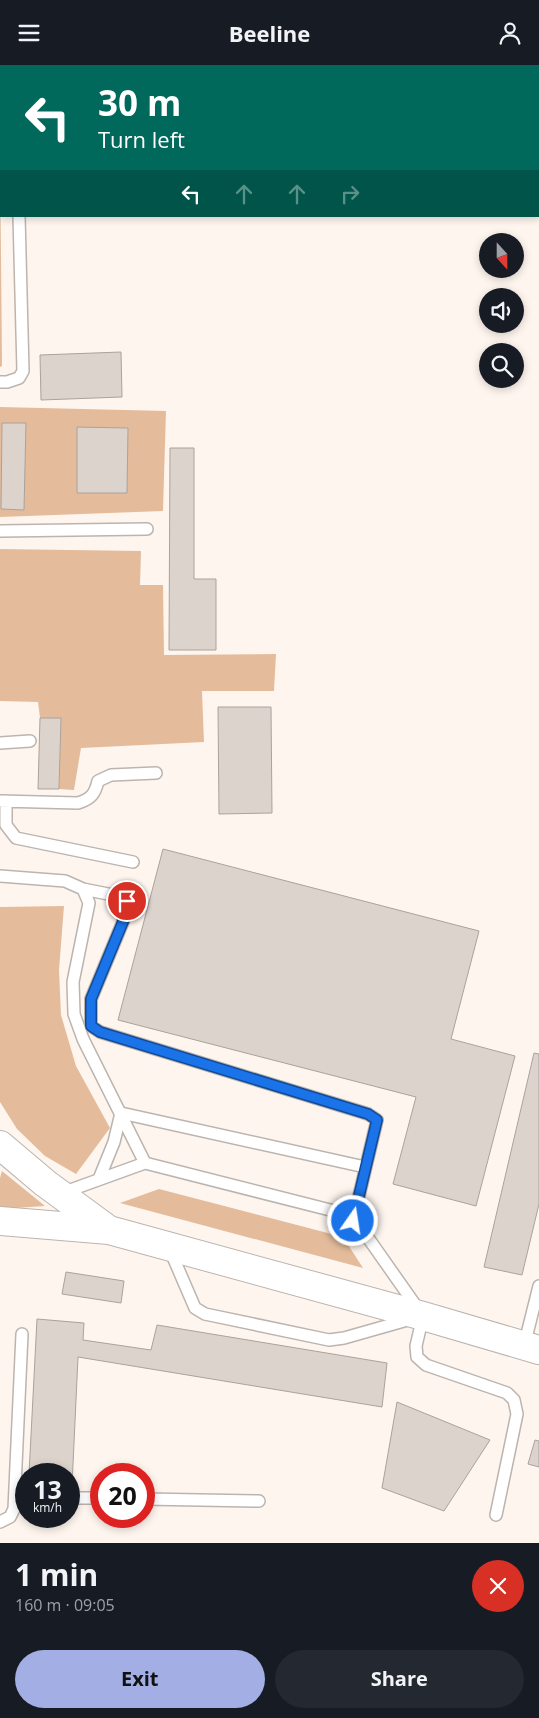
<!DOCTYPE html>
<html lang="en">
<head>
<meta charset="utf-8">
<style>
  :root { --surface:#171b24; --page:#242831; --text:#f1f3f6; --muted:#9ea1a6; --accent:#a3afe4 }
  body { margin:0; font-family:"Open Sans",sans-serif; background:var(--page); color:var(--text); height:100vh; display:flex; flex-direction:column; font-size:19px; white-space:nowrap }
  * { box-sizing:border-box; margin:0 }
  p { font-size:16px; color:var(--muted) }
  .icon { flex:none; width:28px; height:28px; fill:none; stroke:currentColor; stroke-width:2; stroke-linecap:round; stroke-linejoin:round }
  .map { position:relative; height:1478px; overflow:hidden }
  .panel { display:flex; flex-direction:column; background:var(--surface); flex:1 }
  .panel>* { flex:none }
  .top-card { position:absolute; left:0px; top:0px; width:540px; height:152px; box-shadow:0 2px 8px #0003; background:#00695c; color:#fff; overflow:hidden }
  .needle { width:32px; rotate:159deg }
  .buttons { position:absolute; left:479px; top:168px; display:grid; gap:10px }
  .buttons a { display:grid; place-items:center; width:45px; height:45px; border-radius:50%; background:var(--surface); box-shadow:0 2px 8px #0003; font-size:25px }
  .speed { position:absolute; left:15px; top:1398px; display:flex; gap:10px; font-size:25px; font-weight:700; text-align:center }
  .speed>* { display:grid; place-content:center; width:65px; height:65px; border-radius:50%; background:var(--surface); box-shadow:0 2px 8px #0003; line-height:1 }
  .speed small { font-size:12px; font-weight:400 }
  .speed .limit { border:8px solid #d22; background:#fff; color:#111 }
  .pin { position:absolute; display:grid; place-items:center; width:42px; height:42px; color:#fff; margin:-21px; border:2px solid #fff; border-radius:50%; box-shadow:0 1px 5px #0007 }
  .me { position:absolute; width:55px; margin:-28px; rotate:13deg; stroke-linejoin:round; filter:drop-shadow(0 0 4px #0008) }
  .turn { display:flex; align-items:center; gap:18px; height:105px; padding:0 15px; font-size:22px }
  .turn .icon { width:65px; height:65px; stroke-width:2.5 }
  .turn b { display:block; font-size:35px; line-height:42px }
  .lanes { display:flex; align-items:center; height:48px; padding:0 15px; background:#0003; justify-content:center; gap:25px; direction:ltr }
  .lanes .off { opacity:.35 }
  .round { display:grid; place-items:center; flex:none; width:52px; height:52px; border-radius:26px; background:var(--page) }
  .summary { display:flex; align-items:center; justify-content:space-between; height:85px; padding:0 15px }
  h1 { font-size:30px; font-weight:700; line-height:38px }
  .primary-button { display:flex; gap:10px; margin-top:auto; padding:10px 15px }
  .primary-button a { flex:1; height:58px; border-radius:30px; background:var(--accent); color:#111; font-size:20px; font-weight:700; line-height:58px; text-align:center }
  .primary-button a+a { background:var(--page); color:var(--text) }
  header { display:flex; justify-content:space-between; align-items:center; height:65px; padding:0 15px; background:var(--surface); font-size:22px; font-weight:700 }
  .map>svg:first-child { display:block }
  .green { fill:#e4bc9b }
  .building { fill:#dcd3cd; stroke:#aaa29c }
  .lines { fill:none; stroke-linecap:round; stroke-linejoin:round }
  .service-casing { stroke:#bcb4ae; stroke-width:14 }
  .primary-casing { stroke:#bcb4ae; stroke-width:30 }
  .service { stroke:#fff; stroke-width:11 }
  .primary { stroke:#fff; stroke-width:28 }
  .route-casing { stroke:#114b97; stroke-width:12 }
  .route { stroke:#1a73e8; stroke-width:9 }
</style>
</head>
<body>
<header><svg class="icon" aria-label="menu" viewBox="0 0 24 24"><path d="M4 6h16M4 12h16M4 18h16"/></svg>Beeline<svg class="icon" aria-label="person" viewBox="0 0 24 24"><circle cx="12" cy="8" r="4"/><path d="M4 21q1-7 8-7t8 7"/></svg></header>
<div class="map">
<svg width="539" height="1478" viewBox="0 0 539 1478">
  <rect width="100%" height="100%" fill="#fef5ef"/>
  <path class="green" d="M 0,81 L 2,301 L 0,302 Z
    M 0,342 L 166,346 L 163,446 L 0,452 Z
    M 0,484 L 141,486 L 140,520 L 163,520 L 164,590 L 276,589 L 274,626 L 202,626 L 204,677 L 81,683 L 74,725 L 59,724 L 61,653 L 40,653 L 38,637 L 0,636 Z
    M 64,841 L 59,905 L 61,950 L 76,1001 L 110,1063 L 76,1109 L 45,1091 L 17,1064 L 0,1037 L 0,842 Z
    M 2,1106 L 45,1141 L 0,1144 L 0,1113 Z
    M 159,1124 L 343,1172 L 363,1203 L 120,1138 Z"/>
  <path class="building" d="M 121,287 L 122,332 L 41,335 L 40,290 Z
    M 2,358 L 26,358 L 24,445 L 1,444 Z
    M 77,362 L 128,363 L 127,428 L 77,428 Z
    M 170,383 L 194,383 L 194,514 L 216,514 L 216,585 L 169,585 Z
    M 218,642 L 271,642 L 272,748 L 219,749 Z
    M 40,653 L 61,653 L 59,724 L 38,724 Z
    M 163,784 L 479,866 L 451,974 L 515,991 L 476,1141 L 393,1119 L 416,1032 L 118,955 Z
    M 534,988 L 539,989 L 539,1139 L 522,1210 L 484,1202 Z
    M 66,1207 L 124,1216 L 121,1238 L 62,1229 Z
    M 37,1254 L 84,1258 L 83,1275 L 151,1285 L 157,1260 L 387,1298 L 382,1342 L 78,1292 L 72,1421 L 69,1421 L 69,1409 L 29,1409 Z
    M 397,1337 L 490,1375 L 444,1446 L 382,1423 Z
    M 535,1375 L 539,1376 L 539,1402 L 528,1399 Z"/>
  <g class="lines">
    <defs>
      <path id="service" d="M 15,0 L 15,1
        M 0,317 L 7,317 L 19,313 L 23,306 L 19,151
        M 0,466 L 147,464
        M 0,678 L 30,676
        M 0,736 L 78,738 C 91,734 95,729 98,716 L 111,710 L 156,708
        M 6,736 L 6,760 L 16,773 L 133,797
        M 0,811 L 65,816 L 83,824 L 89,838 L 73,917 L 74,949 L 83,974 L 145,1098
        M 83,824 L 118,831 L 127,836 L 127,847 L 91,934 L 91,961 L 100,967 L 368,1049 L 377,1055 L 353,1156
        M 99,1114 L 114,1077 L 121,1048 L 365,1102
        M 62,1128 L 145,1098 L 342,1148 L 359,1160 L 423,1251 L 416,1281 L 417,1292 L 426,1300 L 507,1328 L 514,1335 L 517,1349 L 496,1450
        M 170,1185 L 195,1243 L 205,1249 L 329,1275 L 344,1273 L 411,1254
        M 524,1281 L 539,1221
        M 69,1433 L 101,1433
        M 144,1434 L 259,1436
        M 0,1457 L 10,1452 L 14,1444 L 22,1269"/>
      <path id="primary" d="M 0,1080 L 45,1118 L 109,1165
        M 0,1156 L 109,1165 L 423,1251 L 539,1285"/>
    </defs>
    <use href="#service" class="service-casing"/>
    <use href="#primary" class="primary-casing"/>
    <use href="#service" class="service"/>
    <use href="#primary" class="primary"/>
  </g>
  <g class="lines">
    <defs>
      <path id="route" d="M 127,836 L 127,847 L 91,934 L 91,961 L 100,967 L 368,1049 L 377,1055 L 353,1156"/>
    </defs>
    <use href="#route" class="route-casing"/>
    <use href="#route" class="route"/>
  </g>
</svg>
<div class="buttons">
<a><svg class="needle" viewBox="-14 -14 28 28"><path d="M0-13l5 13h-10z" fill="#e53935"/><path d="M0 13l5-13h-10z" fill="#9ea1a6"/></svg></a>
<a><svg class="icon" aria-label="sound" viewBox="0 0 24 24"><path d="M4 9h4l5-4v14l-5-4H4zM17 9q2 3 0 6"/></svg></a>
<a><svg class="icon" aria-label="search" viewBox="0 0 24 24"><circle cx="10" cy="10" r="6"/><path d="M15 15l6 6"/></svg></a>
</div>
<div class="speed"><div>13<small>km/h</small></div><div class="limit">20</div></div>
<div class="pin" style="left:127px;top:836px;background:#d93025"><svg class="icon" aria-label="arrive" viewBox="0 0 24 24"><path d="M6 21V4h12l-3 4 3 4H6"/></svg></div>
<svg class="me" style="left:353px;top:1156px" viewBox="-20 -20 40 40"><circle r="17" fill="#1a73e8" stroke="#fff" stroke-width="3"/><path d="M0-11L8 9 0 5-8 9z" fill="#fff"/></svg>
<div class="top-card">
<div class="turn"><svg class="icon" aria-label="left" viewBox="0 0 24 24"><path d="M17 20v-9H6M10 6l-5 5 5 5"/></svg><div><b>30 m</b>Turn left</div></div>
<div class="lanes"><svg class="icon" aria-label="left" viewBox="0 0 24 24"><path d="M17 20v-9H6M10 6l-5 5 5 5"/></svg><svg class="icon off" aria-label="ahead" viewBox="0 0 24 24"><path d="M12 20V5M6 11l6-6 6 6"/></svg><svg class="icon off" aria-label="ahead" viewBox="0 0 24 24"><path d="M12 20V5M6 11l6-6 6 6"/></svg><svg class="icon off" aria-label="right" viewBox="0 0 24 24"><path d="M7 20v-9h11M14 6l5 5-5 5"/></svg></div>
</div>
</div>
<section class="panel">
<div class="summary"><div><h1>1 min</h1><p>160 m · 09:05</p></div><a class="round" style="background:#d93025;color:#fff"><svg class="icon" aria-label="close" viewBox="0 0 24 24"><path d="M6 6l12 12M18 6L6 18"/></svg></a></div>
<div class="primary-button"><a>Exit</a><a>Share</a></div>
</section>
</body>
</html>
